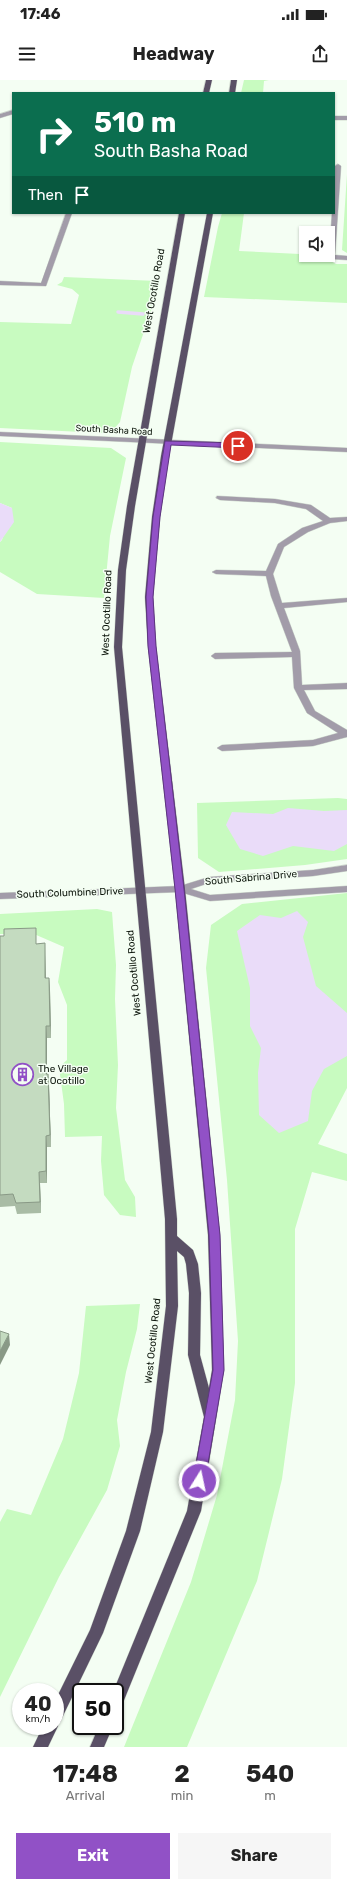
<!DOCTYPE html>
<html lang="en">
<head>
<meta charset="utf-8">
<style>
  :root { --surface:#fff; --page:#f6f6f6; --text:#222; --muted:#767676; --accent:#9151c6 }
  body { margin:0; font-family:Rubik,sans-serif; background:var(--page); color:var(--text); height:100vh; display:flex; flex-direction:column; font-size:15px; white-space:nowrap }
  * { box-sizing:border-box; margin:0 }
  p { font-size:13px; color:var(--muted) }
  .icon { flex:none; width:22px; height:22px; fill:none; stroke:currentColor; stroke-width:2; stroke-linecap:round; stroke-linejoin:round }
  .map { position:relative; height:1667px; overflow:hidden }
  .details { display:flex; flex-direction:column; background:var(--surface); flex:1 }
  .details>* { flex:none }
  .hud { position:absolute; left:12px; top:12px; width:323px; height:122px; border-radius:0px; box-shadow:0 1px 3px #0004; background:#0b6e4f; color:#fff; overflow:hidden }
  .tools { position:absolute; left:299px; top:146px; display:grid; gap:8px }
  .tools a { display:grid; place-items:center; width:36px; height:36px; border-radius:0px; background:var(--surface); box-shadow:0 1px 3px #0004; font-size:20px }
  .speed { position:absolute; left:12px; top:1603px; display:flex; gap:8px; font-size:20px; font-weight:700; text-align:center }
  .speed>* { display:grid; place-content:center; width:52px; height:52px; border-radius:50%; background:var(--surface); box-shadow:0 1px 3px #0004; line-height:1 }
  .speed small { font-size:10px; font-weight:400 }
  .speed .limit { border:2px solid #111; border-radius:6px; background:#fff; color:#111 }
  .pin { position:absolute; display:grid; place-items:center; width:34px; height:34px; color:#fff; margin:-17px; border:2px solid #fff; border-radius:50%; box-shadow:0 1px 4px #0007 }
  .me { position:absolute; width:44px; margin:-22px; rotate:10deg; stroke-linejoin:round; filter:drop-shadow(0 0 3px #0008) }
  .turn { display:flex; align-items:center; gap:14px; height:84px; padding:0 16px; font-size:18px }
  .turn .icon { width:52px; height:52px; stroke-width:2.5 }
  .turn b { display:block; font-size:28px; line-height:34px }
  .then { display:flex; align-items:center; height:38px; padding:0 16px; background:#0003; gap:8px; font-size:15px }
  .eta { display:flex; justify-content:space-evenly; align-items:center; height:68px; text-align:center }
  .eta b { font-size:24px; font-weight:700; line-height:28px }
  .primary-button { display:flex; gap:8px; margin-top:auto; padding:8px 16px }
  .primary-button a { flex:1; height:46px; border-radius:0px; background:var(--accent); color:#fff; font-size:16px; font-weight:700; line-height:46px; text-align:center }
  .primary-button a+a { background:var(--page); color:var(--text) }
  .status { display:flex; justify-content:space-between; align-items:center; height:28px; padding:0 20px; background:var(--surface); direction:ltr }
  .status svg { height:11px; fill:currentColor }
  header { display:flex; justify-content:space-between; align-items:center; height:52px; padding:0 16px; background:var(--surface); font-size:18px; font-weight:700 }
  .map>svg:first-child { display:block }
  .green { fill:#c8fbc0 }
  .water { fill:#eadcf9 }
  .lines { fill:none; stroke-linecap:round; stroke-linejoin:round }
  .stream { stroke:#eadcf9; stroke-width:3.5 }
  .minor-casing { stroke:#cfd9ce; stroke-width:1 }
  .major-casing { stroke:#cfd9ce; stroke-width:1 }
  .minor { fill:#a29ca9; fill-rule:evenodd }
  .major { fill:#5a5066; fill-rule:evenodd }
  .wall { fill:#a9bca5 }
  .shaded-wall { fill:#899986 }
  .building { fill:#c4dbc0; stroke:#899986 }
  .route { fill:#9151c6; stroke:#5e3581 }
  .labels { text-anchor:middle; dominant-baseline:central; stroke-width:3; stroke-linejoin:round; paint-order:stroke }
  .far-street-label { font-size:9px; fill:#0d160c; stroke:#f4fef3 }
  .street-label { font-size:10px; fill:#0d160c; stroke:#f4fef3 }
  .poi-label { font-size:10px; fill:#0d160c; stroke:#f4fef3; text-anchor:start }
</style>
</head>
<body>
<div class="status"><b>17:46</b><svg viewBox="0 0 49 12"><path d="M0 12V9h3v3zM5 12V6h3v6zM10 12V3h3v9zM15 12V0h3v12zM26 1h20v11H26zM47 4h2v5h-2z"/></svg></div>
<header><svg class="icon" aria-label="menu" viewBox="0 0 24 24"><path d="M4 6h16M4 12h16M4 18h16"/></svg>Headway<svg class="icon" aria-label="share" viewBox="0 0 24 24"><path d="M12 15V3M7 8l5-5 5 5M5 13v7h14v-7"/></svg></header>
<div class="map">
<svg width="347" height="1667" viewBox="0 0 347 1667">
  <rect width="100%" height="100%" fill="#f4fef3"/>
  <path class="green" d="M 244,0 L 269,0 L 264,1 L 263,13 L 241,13 Z
    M 347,94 L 347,173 L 342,170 Z
    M 222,133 L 244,133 L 239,171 L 320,175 L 336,184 L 347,184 L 347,223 L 204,217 L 218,147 Z
    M 64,197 L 157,201 L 151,231 L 132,287 L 120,342 L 113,350 L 103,353 L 0,348 L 0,242 L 71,244 L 79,215 L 72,209 L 57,205 L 62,202 Z
    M 0,362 L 111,368 L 126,378 L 110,456 L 104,518 L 37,514 L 0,492 L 0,462 L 2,460 L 12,428 L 0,423 Z
    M 338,718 L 347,719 L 347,779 L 305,785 L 219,792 L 198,778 L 197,723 Z
    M 347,813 L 347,1008 L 318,1064 L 347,1074 L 347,1101 L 312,1092 L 295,1149 L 295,1303 L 282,1399 L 257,1501 L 187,1667 L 124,1667 L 191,1502 L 217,1415 L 235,1320 L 238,1261 L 227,1100 L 206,888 L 211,845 L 242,824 Z
    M 97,829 L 112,832 L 116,885 L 115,919 L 118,985 L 116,1028 L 125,1100 L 135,1117 L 136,1137 L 120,1135 L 104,1115 L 101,1081 L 102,1056 L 65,1057 L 64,1024 L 59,987 L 67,980 L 67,925 L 58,902 L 64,867 L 34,854 L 0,854 L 0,834 Z
    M 140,1224 L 137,1249 L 126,1292 L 117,1340 L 120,1366 L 107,1410 L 59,1497 L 0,1617 L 0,1442 L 7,1429 L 31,1435 L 63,1359 L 79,1293 L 86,1226 Z"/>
  <path class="water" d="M 0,423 L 12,428 L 14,442 L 0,462 Z
    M 288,728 L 324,731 L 347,730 L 347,764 L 334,771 L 293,766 L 263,776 L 240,769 L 226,745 L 232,732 L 273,734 Z
    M 297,831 L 308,842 L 303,857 L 316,906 L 347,933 L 347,976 L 324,989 L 312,1011 L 308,1041 L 279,1053 L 259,1035 L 258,993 L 261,968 L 250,946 L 250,908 L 237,851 L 260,835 L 281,838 Z"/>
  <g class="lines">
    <path class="stream" d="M 118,232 L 143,234"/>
    <defs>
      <path id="minor" d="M 13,30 L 13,34 L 0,38 L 0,34 Z
        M 334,36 L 347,36 L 347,40 L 334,40 Z
        M 338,84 L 341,86 L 335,175 L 347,176 L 347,180 L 332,179 L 329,177 L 332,133 L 334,133 L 335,86 Z
        M 66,133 L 72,133 L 46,206 L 0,205 L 0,201 L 41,203 Z
        M 0,352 L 347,368 L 347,372 L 0,356 Z
        M 217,416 L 275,419 L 311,425 L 330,438 L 347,437 L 347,441 L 330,443 L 308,452 L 284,467 L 273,494 L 282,523 L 347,518 L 347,522 L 284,528 L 300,571 L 302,605 L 347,603 L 347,609 L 304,610 L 315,631 L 347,650 L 347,657 L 313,666 L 222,671 L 217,668 L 222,665 L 313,660 L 338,653 L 307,633 L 294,608 L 292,577 L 215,579 L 211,576 L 215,573 L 292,572 L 271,516 L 266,496 L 216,494 L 212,492 L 216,490 L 266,491 L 278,464 L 302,448 L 323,441 L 306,429 L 275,423 L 220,420 L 216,418 Z
        M 347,785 L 347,791 L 313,796 L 209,803 L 191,809 L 210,815 L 347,806 L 347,812 L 210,821 L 180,812 L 0,819 L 0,813 L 180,806 L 209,797 L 313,790 Z"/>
      <path id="major" d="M 206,0 L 212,0 L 209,13 L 203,13 Z
        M 231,0 L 237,0 L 235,13 L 229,13 Z
        M 179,133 L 185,133 L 135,426 L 126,490 L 122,567 L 177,1139 L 177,1156 L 193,1170 L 198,1184 L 201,1213 L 200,1275 L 209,1308 L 212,1290 L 208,1155 L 175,809 L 148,566 L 145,517 L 152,437 L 161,376 L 207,133 L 213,133 L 169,376 L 160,437 L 153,517 L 156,566 L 185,809 L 220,1155 L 224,1290 L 201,1431 L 120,1630 L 115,1632 L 115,1612 L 113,1612 L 187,1431 L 204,1337 L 188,1275 L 189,1213 L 186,1184 L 184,1177 L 177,1171 L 178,1226 L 163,1352 L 140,1451 L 103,1553 L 60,1642 L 57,1643 L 58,1646 L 48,1667 L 33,1667 L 43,1646 L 55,1646 L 55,1621 L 90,1550 L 126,1451 L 151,1352 L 166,1226 L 165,1139 L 114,567 L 118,490 L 127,426 Z
        M 99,1646 L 113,1646 L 104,1667 L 90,1667 Z"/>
    </defs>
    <use href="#minor" class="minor-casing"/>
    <use href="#major" class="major-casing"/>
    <use href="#minor" class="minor"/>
    <use href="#major" class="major"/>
  </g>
  <path class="wall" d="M 0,856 L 37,864 L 45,863 L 46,898 L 49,898 L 50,910 L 51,958 L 47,958 L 47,994 L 48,994 L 49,1005 L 51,1067 L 47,1067 L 47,1103 L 40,1103 L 41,1133 L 17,1134 L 15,1126 L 0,1127 Z"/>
  <path class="shaded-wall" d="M 45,863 L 45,875 L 46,910 L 45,898 Z
    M 49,898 L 50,910 L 51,958 L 50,946 Z
    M 46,946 L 47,958 L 47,1005 L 46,994 Z
    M 48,994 L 49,1005 L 51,1067 L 50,1055 Z
    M 46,1056 L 47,1067 L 47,1103 L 46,1091 Z
    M 39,1092 L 40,1103 L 41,1133 L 40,1122 Z
    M 9,1254 L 10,1265 L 0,1285 L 0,1271 Z"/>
  <path class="building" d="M 36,848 L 36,864 L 45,863 L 45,898 L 49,898 L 50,946 L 46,946 L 46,994 L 48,994 L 50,1055 L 46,1056 L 46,1091 L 39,1092 L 40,1122 L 16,1123 L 13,1114 L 0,1115 L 0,856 L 4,856 L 4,849 Z
    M 0,1251 L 9,1254 L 0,1271 Z"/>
  <path class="route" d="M 165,361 L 238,363 L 242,366 L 238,368 L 171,365 L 160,437 L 153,517 L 156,566 L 184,809 L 220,1155 L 224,1290 L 205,1401 L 203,1405 L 199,1406 L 195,1405 L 193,1401 L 213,1290 L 209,1155 L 175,809 L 148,566 L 146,517 L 153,437 Z"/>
  <defs>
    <symbol id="building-ring" viewBox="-11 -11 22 22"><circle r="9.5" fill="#f4fef3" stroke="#9151c6" stroke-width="1.5"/><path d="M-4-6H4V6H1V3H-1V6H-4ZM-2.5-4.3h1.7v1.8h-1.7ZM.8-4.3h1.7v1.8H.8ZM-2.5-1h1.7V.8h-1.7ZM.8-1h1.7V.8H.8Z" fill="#9151c6"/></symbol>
  </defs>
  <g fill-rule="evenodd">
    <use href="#building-ring" x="10" y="982" width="25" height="25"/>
  </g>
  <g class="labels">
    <g class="far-street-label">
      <text transform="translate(114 350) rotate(3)">South Basha Road</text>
    </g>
    <g class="street-label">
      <text transform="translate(154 211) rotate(-80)">West Ocotillo Road</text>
      <text transform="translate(107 533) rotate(-88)">West Ocotillo Road</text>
      <text transform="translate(251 798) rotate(-5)">South Sabrina Drive</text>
      <text transform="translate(70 813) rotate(-2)">South Columbine Drive</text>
      <text transform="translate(134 893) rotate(-95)">West Ocotillo Road</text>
      <text transform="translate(153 1261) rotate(-84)">West Ocotillo Road</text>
    </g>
    <g class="poi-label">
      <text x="38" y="989">The Village<tspan x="38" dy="12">at Ocotillo</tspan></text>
    </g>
  </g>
</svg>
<div class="tools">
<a><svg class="icon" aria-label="sound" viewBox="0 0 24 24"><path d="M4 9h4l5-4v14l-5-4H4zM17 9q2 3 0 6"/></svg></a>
</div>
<div class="speed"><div>40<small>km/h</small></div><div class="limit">50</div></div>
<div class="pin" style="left:238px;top:366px;background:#d93025"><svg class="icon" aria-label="arrive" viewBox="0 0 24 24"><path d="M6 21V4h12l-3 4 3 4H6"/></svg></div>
<svg class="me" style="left:199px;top:1401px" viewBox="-20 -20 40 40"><circle r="17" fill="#9151c6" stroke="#fff" stroke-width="3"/><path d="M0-11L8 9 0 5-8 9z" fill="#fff"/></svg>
<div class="hud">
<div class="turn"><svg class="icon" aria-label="right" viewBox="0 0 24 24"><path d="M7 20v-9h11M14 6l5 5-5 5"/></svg><div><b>510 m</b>South Basha Road</div></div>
<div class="then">Then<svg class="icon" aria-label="arrive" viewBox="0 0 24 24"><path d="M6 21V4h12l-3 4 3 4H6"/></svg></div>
</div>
</div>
<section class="details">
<div class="eta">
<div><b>17:48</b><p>Arrival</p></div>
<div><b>2</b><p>min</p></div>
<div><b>540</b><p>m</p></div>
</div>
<div class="primary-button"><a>Exit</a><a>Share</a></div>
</section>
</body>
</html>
